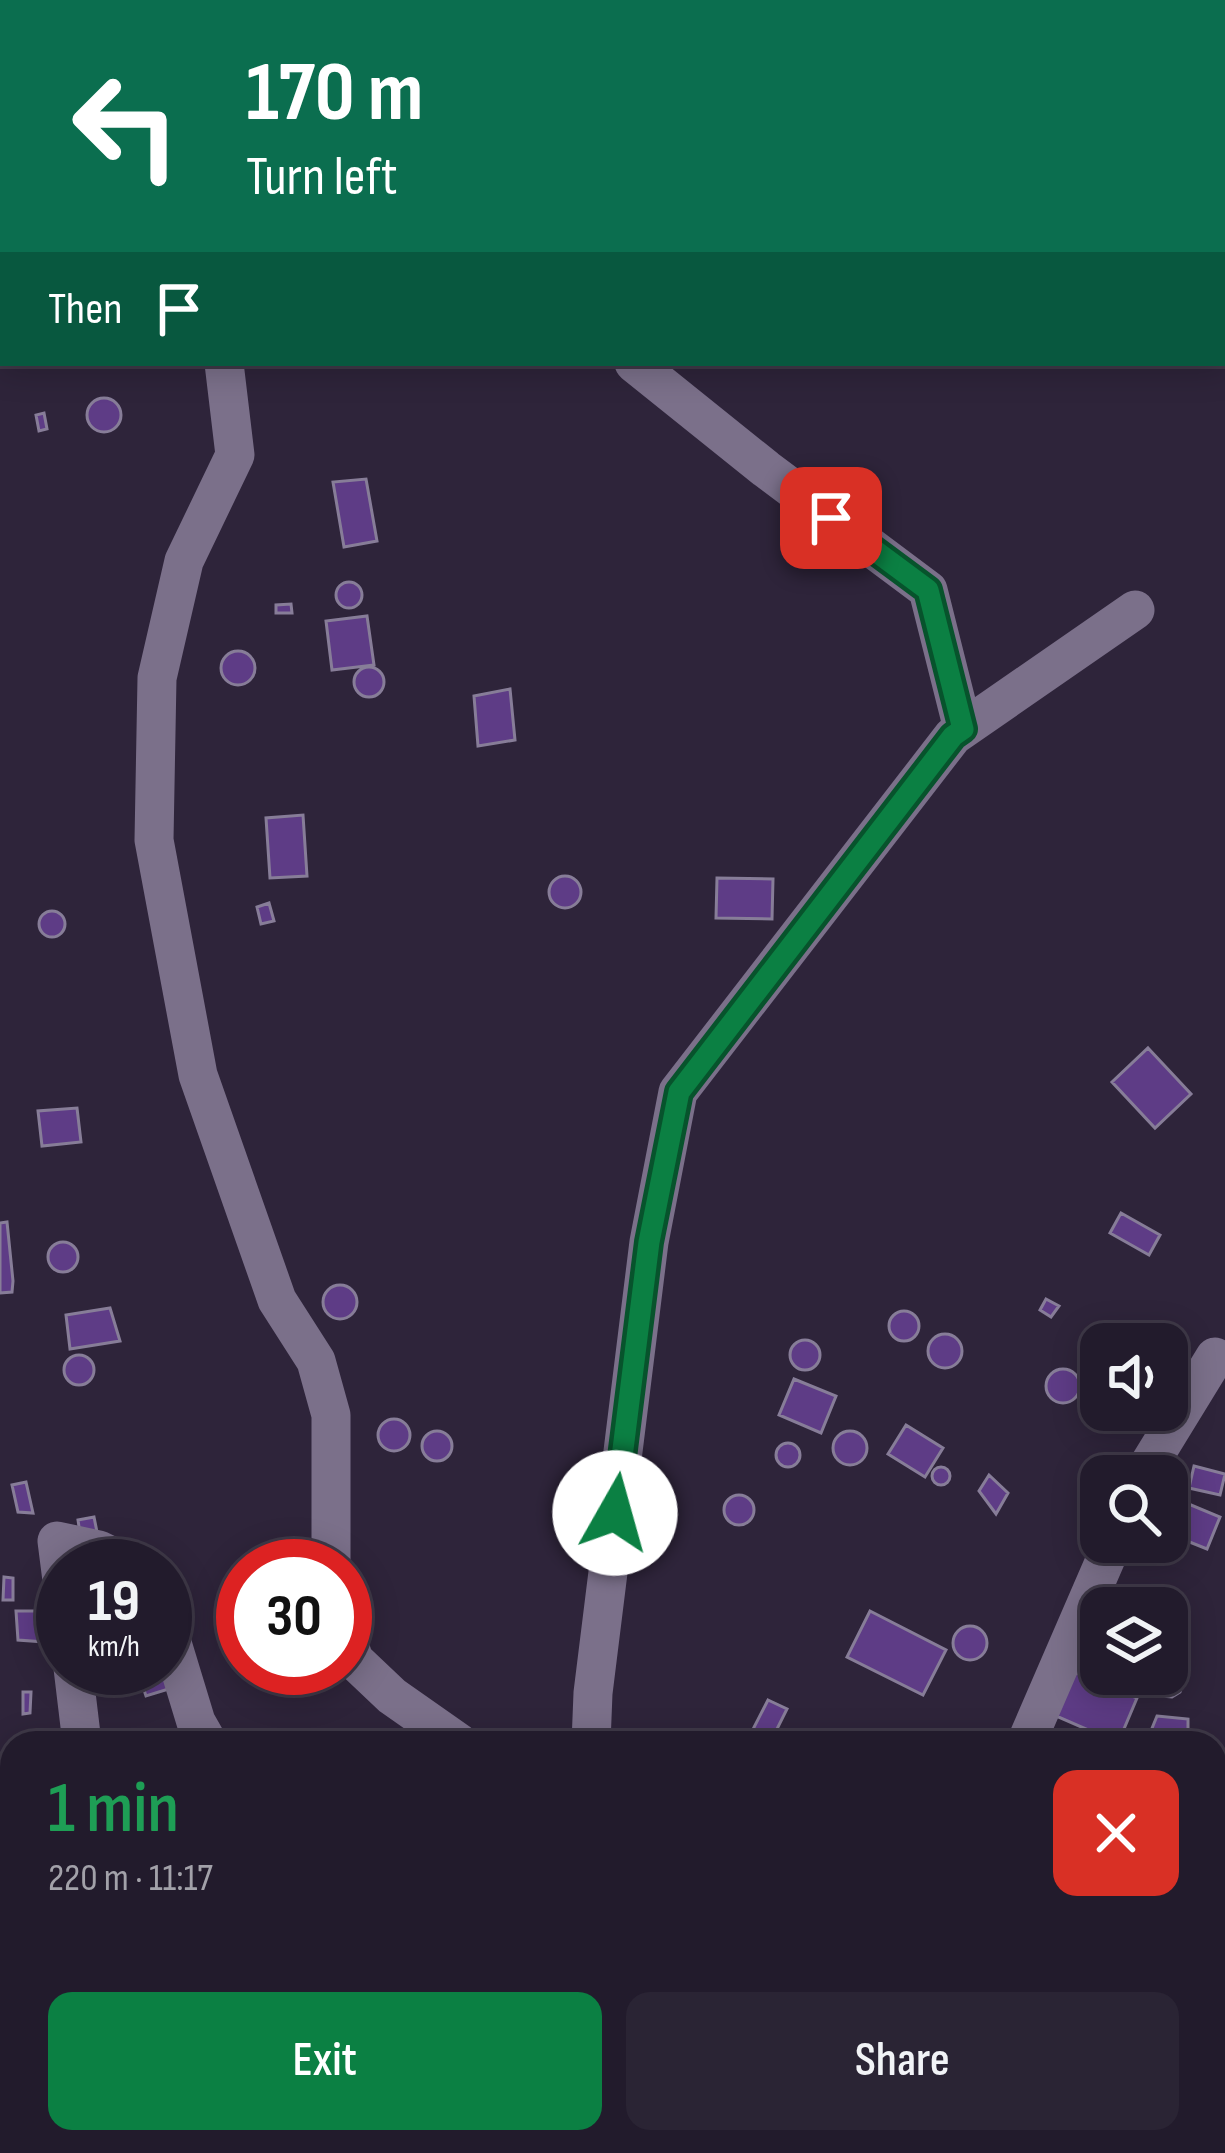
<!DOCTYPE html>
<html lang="en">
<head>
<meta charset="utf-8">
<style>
  :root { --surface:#221b2c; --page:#2a2434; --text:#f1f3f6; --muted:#a2a1a9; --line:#3f3948; --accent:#0b8043 }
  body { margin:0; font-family:"Sofia Sans Condensed",sans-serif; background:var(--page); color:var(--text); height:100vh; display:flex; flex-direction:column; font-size:45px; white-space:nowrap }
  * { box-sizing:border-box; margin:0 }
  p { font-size:39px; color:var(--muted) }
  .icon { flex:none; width:66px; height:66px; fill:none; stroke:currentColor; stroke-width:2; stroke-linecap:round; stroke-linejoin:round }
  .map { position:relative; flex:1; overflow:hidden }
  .side { position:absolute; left:0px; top:1731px; width:1227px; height:423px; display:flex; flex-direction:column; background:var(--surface); border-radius:36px 36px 0 0; box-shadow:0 6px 30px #0003,0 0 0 3px var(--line) }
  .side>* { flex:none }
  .banner { position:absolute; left:0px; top:0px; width:1227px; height:366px; box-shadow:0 6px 30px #0003,0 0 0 3px var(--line); background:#0b6e4f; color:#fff; overflow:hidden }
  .buttons { position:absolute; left:1080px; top:1323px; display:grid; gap:24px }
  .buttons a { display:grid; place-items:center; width:108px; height:108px; border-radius:24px; background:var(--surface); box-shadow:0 6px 30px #0003,0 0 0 3px var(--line); font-size:60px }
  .speed { position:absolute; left:36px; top:1539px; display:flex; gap:24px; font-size:60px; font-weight:700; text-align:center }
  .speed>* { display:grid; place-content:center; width:156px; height:156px; border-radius:50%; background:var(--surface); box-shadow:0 6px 30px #0003,0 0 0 3px var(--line); line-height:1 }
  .speed small { font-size:30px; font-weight:400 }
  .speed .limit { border:18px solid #d22; background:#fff; color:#111 }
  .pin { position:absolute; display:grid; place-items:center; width:102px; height:102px; color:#fff; margin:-51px; border-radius:24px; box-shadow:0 6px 18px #0006 }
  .me { position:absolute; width:132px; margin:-66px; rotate:7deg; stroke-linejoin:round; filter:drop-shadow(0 0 9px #0008) }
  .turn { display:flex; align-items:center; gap:42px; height:252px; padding:0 48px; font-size:54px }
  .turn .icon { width:156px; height:156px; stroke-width:2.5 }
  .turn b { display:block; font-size:84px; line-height:102px }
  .then { display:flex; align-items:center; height:114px; padding:0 48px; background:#0003; gap:24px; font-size:45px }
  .round { display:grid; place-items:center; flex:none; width:126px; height:126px; border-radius:24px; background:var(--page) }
  .summary { display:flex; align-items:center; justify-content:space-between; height:204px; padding:0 48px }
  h1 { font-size:72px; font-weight:600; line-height:90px; color:#1e9e55 }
  .action { display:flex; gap:24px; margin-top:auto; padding:24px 48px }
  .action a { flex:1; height:138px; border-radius:24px; background:var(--accent); color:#fff; font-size:48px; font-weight:600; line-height:138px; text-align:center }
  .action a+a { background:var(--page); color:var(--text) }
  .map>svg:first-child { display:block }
  .building { fill:#5e3c86; stroke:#877d98; stroke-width:3 }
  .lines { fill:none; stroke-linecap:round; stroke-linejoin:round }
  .street { stroke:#7b708a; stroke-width:39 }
  .route-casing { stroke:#07532c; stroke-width:30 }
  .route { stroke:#0b8043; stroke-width:21 }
</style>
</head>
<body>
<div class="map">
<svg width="1225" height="2153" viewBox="0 0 1225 2153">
  <rect width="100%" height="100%" fill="#2e243a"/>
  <path class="building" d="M 285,0 L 339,0 L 340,3 L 287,3 Z
    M87 415a17 17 0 1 1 34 0a17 17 0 1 1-34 0Z
    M 44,413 L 47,429 L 39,431 L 36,415 Z
    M 366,479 L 377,541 L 344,547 L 333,482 Z
    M336 595a13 13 0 1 1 26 0a13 13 0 1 1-26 0Z
    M 291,604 L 292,613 L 276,613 L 276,605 Z
    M 367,616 L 374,665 L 332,670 L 326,621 Z
    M221 668a17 17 0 1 1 34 0a17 17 0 1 1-34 0Z
    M354 682a15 15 0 1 1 30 0a15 15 0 1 1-30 0Z
    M 510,689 L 515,740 L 478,746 L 474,696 Z
    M 303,815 L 307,876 L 270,878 L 266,818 Z
    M549 892a16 16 0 1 1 32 0a16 16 0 1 1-32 0Z
    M 717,878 L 773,879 L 772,919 L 716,918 Z
    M 269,903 L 274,921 L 261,924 L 257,907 Z
    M39 924a13 13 0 1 1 26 0a13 13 0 1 1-26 0Z
    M 1148,1048 L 1191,1094 L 1155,1128 L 1112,1082 Z
    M 77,1108 L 81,1142 L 42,1146 L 38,1111 Z
    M 1121,1213 L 1160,1235 L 1149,1255 L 1110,1233 Z
    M 7,1222 L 13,1281 L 12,1292 L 0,1293 L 0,1223 Z
    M48 1257a15 15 0 1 1 30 0a15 15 0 1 1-30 0Z
    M323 1302a17 17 0 1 1 34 0a17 17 0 1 1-34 0Z
    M 1046,1299 L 1059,1306 L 1051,1317 L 1040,1310 Z
    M 110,1308 L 120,1341 L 70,1349 L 66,1315 Z
    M889 1326a15 15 0 1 1 30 0a15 15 0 1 1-30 0Z
    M928 1351a17 17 0 1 1 34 0a17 17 0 1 1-34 0Z
    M790 1355a15 15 0 1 1 30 0a15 15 0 1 1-30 0Z
    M64 1370a15 15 0 1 1 30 0a15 15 0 1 1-30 0Z
    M1046 1386a17 17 0 1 1 34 0a17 17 0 1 1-34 0Z
    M 794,1379 L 836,1396 L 821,1433 L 779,1415 Z
    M378 1435a16 16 0 1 1 32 0a16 16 0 1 1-32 0Z
    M 906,1425 L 943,1448 L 925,1477 L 888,1454 Z
    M833 1448a17 17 0 1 1 34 0a17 17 0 1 1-34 0Z
    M422 1446a15 15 0 1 1 30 0a15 15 0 1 1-30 0Z
    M776 1455a12 12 0 1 1 24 0a12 12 0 1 1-24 0Z
    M 1194,1466 L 1225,1474 L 1220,1495 L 1189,1488 Z
    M932 1476a9 9 0 1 1 18 0a9 9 0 1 1-18 0Z
    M 989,1475 L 1008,1493 L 996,1514 L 979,1491 Z
    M 26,1482 L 33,1513 L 18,1512 L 12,1485 Z
    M 1167,1495 L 1220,1517 L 1207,1549 L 1167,1533 Z
    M724 1510a15 15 0 1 1 30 0a15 15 0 1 1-30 0Z
    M 94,1517 L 98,1537 L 81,1540 L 78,1520 Z
    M 4,1577 L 13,1578 L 13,1600 L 3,1600 Z
    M 1142,1593 L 1174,1610 L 1167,1624 L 1167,1608 L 1136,1608 Z
    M 16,1611 L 42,1611 L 46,1642 L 18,1640 Z
    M 870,1611 L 946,1650 L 923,1695 L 847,1657 Z
    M953 1643a17 17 0 1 1 34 0a17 17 0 1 1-34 0Z
    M 114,1668 L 165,1668 L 175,1687 L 146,1696 L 137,1669 L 116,1676 Z
    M 1167,1668 L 1180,1673 L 1183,1682 L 1180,1692 L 1172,1697 L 1162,1696 L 1154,1685 L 1156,1676 L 1167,1674 Z
    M 1074,1672 L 1137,1698 L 1118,1743 L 1056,1716 Z
    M 23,1692 L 31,1692 L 30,1713 L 23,1714 Z
    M 768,1700 L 787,1709 L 770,1743 L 750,1743 L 747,1741 Z
    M 1157,1716 L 1188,1719 L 1188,1743 L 1146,1743 Z
    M 12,1877 L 12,1923 L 0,1924 L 0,1879 Z
    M 836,2142 L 839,2142 L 861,2153 L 830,2153 Z"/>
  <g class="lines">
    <path class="street" d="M 205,3 L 205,0
      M 224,363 L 235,455 L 184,561 L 157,678 L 154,840 L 198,1075 L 277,1300 L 316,1361 L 331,1415 L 331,1566
      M 634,363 L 766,469 L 928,590 L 963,729
      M 1142,1476 L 1215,1357
      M 63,1588 L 57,1541 L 99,1550 L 132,1566
      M 165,1620 L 196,1722 L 208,1743
      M 345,1632 L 354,1660 L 392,1696 L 459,1743
      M 73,1668 L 82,1743
      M 591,1743 L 593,1693 L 649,1242 L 678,1092 L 953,736 L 1135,610
      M 1026,1743 L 1113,1542
      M 1215,2062 L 1225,2032
      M 113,2142 L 114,2153
      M 517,2142 L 525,2153
      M 596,2142 L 601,2153
      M 1100,2142 L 1106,2153
      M 1172,2153 L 1177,2142"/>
  </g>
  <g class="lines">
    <defs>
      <path id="route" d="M 615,1513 L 649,1242 L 679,1092 L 953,736 L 963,729 L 928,590 L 831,518"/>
    </defs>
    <use href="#route" class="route-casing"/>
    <use href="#route" class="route"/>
  </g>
</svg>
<div class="buttons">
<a><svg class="icon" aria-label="sound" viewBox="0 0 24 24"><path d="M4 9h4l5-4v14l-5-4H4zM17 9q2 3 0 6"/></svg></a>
<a><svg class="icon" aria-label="search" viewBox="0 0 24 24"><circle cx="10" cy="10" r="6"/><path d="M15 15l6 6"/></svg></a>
<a><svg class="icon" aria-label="layers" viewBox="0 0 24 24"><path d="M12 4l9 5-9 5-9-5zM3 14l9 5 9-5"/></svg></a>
</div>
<div class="speed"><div>19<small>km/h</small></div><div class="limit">30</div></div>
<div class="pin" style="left:831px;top:518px;background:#d93025"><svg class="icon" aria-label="arrive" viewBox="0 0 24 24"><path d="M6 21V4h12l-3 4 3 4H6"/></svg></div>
<svg class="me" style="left:615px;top:1513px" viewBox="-20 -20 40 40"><circle r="19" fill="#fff"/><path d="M0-13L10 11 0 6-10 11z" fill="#0b8043"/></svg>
<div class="banner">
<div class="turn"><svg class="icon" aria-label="left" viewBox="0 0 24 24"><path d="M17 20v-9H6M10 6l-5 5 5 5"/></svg><div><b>170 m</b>Turn left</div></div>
<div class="then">Then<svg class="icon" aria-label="arrive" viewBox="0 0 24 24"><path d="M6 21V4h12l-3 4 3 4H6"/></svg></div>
</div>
<section class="side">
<div class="summary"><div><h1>1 min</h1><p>220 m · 11:17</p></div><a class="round" style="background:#d93025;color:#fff"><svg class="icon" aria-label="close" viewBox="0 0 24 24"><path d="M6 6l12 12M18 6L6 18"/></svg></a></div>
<div class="action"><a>Exit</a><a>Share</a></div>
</section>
</div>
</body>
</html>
